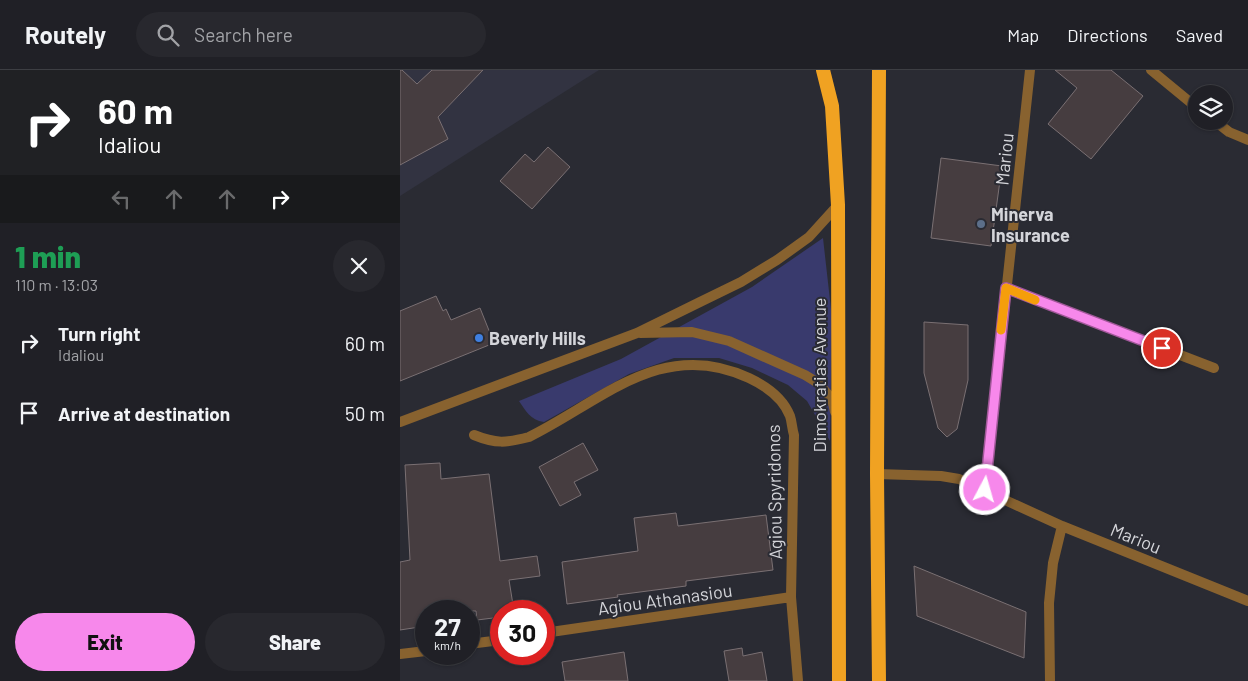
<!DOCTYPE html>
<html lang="en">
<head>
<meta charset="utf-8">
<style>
  :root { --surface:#202026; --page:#28282e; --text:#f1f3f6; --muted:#a2a3a7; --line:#3d3e43; --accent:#f788eb }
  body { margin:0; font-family:Barlow,sans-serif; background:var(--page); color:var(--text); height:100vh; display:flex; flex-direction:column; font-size:19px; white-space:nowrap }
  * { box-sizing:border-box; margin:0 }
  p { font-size:16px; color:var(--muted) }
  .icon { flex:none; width:28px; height:28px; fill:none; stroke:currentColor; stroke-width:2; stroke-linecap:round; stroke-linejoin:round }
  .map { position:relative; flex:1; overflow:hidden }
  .drawer { display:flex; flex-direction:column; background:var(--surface); width:400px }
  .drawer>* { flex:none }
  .guide { background:#202124; color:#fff; overflow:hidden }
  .controls { position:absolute; left:788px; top:15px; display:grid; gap:10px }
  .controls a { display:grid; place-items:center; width:45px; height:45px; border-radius:50%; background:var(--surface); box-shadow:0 1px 4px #0004,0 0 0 1px var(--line); font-size:25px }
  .speed { position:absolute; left:15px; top:530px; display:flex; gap:10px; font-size:25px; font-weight:700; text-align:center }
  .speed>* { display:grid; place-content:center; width:65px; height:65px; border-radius:50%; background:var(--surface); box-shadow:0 1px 4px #0004,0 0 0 1px var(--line); line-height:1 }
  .speed small { font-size:12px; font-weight:400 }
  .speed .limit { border:8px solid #d22; background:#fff; color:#111 }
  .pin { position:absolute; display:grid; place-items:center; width:42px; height:42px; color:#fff; margin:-21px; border:2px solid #fff; border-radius:50%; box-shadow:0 1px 5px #0007 }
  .me { position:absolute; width:55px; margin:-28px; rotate:6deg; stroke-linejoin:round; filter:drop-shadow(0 0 4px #0008) }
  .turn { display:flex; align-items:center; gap:18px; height:105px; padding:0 15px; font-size:22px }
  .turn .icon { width:65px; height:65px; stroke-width:2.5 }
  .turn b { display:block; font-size:35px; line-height:42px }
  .lanes { display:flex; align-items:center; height:48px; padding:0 15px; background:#0003; justify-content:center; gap:25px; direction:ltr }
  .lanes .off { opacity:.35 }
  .round { display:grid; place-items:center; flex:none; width:52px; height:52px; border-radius:26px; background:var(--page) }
  .overview { display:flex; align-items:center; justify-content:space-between; height:85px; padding:0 15px }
  h1 { font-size:30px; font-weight:800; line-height:38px; color:#1e9e55 }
  .action { display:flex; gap:10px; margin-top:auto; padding:10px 15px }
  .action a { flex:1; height:58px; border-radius:30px; background:var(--accent); color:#111; font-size:20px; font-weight:800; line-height:58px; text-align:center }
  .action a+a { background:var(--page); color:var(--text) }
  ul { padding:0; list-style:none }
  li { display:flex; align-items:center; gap:15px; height:70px; padding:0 15px }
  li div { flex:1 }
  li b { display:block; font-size:19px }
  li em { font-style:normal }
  header { display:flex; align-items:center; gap:30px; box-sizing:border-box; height:70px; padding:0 25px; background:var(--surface); border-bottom:1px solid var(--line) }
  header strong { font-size:24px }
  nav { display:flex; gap:28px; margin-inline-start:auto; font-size:18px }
  .search { width:350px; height:45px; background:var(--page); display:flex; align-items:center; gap:12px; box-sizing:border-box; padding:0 18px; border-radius:28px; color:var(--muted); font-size:19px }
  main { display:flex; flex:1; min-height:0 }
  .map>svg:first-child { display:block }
  .built { fill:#323341 }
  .green { fill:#393a6d }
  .building { fill:#463d40; stroke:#7a7073 }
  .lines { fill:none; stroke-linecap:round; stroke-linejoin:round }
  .minor { stroke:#88622f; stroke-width:10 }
  .tertiary { stroke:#88622f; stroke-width:10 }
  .trunk { stroke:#f0a222; stroke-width:14 }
  .route-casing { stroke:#a15899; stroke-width:12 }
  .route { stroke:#f788eb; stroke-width:9 }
  .slow { stroke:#f59e0b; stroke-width:9 }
  .service-dot { fill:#5c6f8a; stroke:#2a2b33; stroke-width:2 }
  .shop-dot { fill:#3f7fe0; stroke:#2a2b33; stroke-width:2 }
  .labels { text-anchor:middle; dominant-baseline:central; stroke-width:4; stroke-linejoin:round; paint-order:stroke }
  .street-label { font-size:18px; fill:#d4d5da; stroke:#2a2b33 }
  .poi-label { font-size:18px; font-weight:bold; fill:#d4d5da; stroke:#2a2b33; text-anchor:start }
</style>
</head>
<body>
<header>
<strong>Routely</strong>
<div class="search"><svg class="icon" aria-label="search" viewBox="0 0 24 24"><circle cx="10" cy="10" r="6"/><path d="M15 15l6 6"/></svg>Search here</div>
<nav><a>Map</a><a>Directions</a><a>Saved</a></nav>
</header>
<main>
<section class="drawer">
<div class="guide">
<div class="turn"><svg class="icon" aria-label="right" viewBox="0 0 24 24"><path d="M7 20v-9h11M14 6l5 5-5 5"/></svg><div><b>60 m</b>Idaliou</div></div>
<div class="lanes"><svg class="icon off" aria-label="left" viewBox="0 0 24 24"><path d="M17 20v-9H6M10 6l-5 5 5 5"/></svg><svg class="icon off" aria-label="ahead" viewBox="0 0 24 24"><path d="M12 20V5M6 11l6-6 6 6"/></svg><svg class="icon off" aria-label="ahead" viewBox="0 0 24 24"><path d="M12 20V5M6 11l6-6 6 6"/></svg><svg class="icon" aria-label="right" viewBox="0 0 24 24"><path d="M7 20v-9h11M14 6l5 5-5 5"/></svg></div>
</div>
<div class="overview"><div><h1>1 min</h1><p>110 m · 13:03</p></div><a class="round"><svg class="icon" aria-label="close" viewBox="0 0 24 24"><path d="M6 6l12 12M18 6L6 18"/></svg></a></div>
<ul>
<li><svg class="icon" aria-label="right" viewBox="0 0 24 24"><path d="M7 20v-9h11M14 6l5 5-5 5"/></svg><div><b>Turn right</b><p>Idaliou</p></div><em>60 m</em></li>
<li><svg class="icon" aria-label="arrive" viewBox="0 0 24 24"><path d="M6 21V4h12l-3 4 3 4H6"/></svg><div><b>Arrive at destination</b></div><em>50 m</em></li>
</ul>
<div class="action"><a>Exit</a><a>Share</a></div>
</section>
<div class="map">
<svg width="848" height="611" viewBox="0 0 848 611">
  <rect width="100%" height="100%" fill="#2a2b33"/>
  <path class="built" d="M 0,0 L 199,0 L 0,126 Z"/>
  <path class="green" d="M 423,168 L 432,248 L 430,371 L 407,331 L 388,315 L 352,298 L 319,288 L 274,288 L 229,304 L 144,352 C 130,350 126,341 119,331 L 221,289 L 352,217 Z"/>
  <path class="building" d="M 0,0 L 2,0 L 17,14 L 32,0 L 83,0 L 38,47 L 48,69 L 0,95 Z
    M 655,0 L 711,0 L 743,26 L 691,89 L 648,54 L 677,18 Z
    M 148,77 L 170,97 L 132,139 L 100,111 L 125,84 L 134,92 Z
    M 541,88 L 602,96 L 591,176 L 531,168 Z
    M 36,226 L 43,241 L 46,239 L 51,250 L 80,238 L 94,273 L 0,311 L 0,241 Z
    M 524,252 L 568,255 L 568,310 L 557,359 L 547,367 L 538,358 L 524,303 Z
    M 183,373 L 198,400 L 174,412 L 181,425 L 160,436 L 139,397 Z
    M 40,393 L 41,409 L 89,404 L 100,491 L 137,486 L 140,506 L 109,510 L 114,541 L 101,541 L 101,547 L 77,550 L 76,541 L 26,541 L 26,556 L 0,560 L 0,492 L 10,490 L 5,395 Z
    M 276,443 L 278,456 L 366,445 L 373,500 L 286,511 L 286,516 L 217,525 L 218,527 L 167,534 L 162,492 L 238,481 L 234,448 Z
    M 514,496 L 626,542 L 624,588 L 517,546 Z
    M 342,578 L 343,586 L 362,582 L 367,611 L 329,611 L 324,581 Z
    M 224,582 L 228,611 L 165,611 L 162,592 Z"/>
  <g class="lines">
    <path class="minor" d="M 751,0 L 796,37
      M 815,51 L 829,62 L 848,70
      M 606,218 L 814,298
      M 74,365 C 96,374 106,373 129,367 C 202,331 262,267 349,308 C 366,316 383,328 390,346 C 392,352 392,359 394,365 L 391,527 L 398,611
      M 477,404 L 541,406 L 559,409 L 662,456 L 848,531
      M 585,420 L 630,0
      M 144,563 L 391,527
      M 69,574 L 101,570
      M 0,584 L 26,581
      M 650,611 L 649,533 L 653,493 L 662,456"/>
    <path class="tertiary" d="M 240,263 L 292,262 L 329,271 L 405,305 L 418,313 L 432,329 L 435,342
      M 0,352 L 237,263 L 300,232 L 341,212 L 377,190 L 409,167 L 438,135"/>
    <path class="trunk" d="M 423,0 L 432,36 L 438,135 L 439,611
      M 479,611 L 477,404 L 479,0"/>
  </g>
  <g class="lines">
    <defs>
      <path id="route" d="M 585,420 L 606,218 L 762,278"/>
    </defs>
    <use href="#route" class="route-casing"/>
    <use href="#route" class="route"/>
    <path class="slow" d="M 601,260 L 606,218 L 635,230"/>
  </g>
  <circle class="service-dot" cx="581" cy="154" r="5"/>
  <circle class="shop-dot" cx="79" cy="268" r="5"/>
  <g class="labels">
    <g class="street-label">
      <text transform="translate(604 89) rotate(-84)">Mariou</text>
      <text transform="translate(419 305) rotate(-90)">Dimokratias Avenue</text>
      <text transform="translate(374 422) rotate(-91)">Agiou Spyridonos</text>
      <text transform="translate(736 468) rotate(22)">Mariou</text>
      <text transform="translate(265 529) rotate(-8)">Agiou Athanasiou</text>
    </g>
    <g class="poi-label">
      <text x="591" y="144">Minerva<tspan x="591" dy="21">Insurance</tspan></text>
      <text x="89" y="268">Beverly Hills</text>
    </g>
  </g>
</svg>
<div class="controls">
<a><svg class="icon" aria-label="layers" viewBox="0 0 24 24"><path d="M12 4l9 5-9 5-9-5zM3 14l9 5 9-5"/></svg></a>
</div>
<div class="speed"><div>27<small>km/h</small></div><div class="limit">30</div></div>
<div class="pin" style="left:762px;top:278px;background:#d93025"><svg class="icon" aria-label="arrive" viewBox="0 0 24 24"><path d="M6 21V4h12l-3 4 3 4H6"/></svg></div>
<svg class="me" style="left:585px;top:420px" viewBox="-20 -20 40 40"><circle r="17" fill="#f788eb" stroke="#fff" stroke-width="3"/><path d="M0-11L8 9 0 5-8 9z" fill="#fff"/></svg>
</div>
</main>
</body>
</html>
